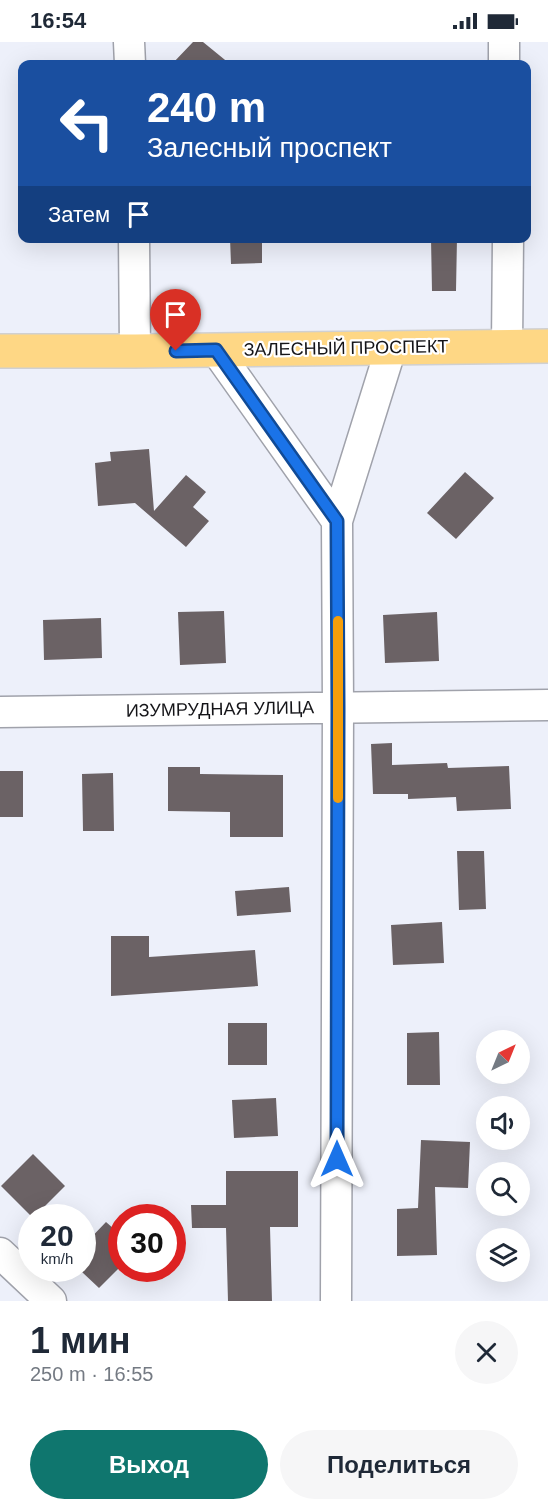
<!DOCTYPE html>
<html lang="ru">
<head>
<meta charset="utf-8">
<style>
  :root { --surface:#fff; --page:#f6f6f7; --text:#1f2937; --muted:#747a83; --accent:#0f766e }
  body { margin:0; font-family:Helvetica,sans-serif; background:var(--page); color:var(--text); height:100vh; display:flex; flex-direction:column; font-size:22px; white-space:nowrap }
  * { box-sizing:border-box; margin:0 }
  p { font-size:20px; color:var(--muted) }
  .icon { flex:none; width:33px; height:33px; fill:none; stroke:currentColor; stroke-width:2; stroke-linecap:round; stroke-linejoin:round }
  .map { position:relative; height:1259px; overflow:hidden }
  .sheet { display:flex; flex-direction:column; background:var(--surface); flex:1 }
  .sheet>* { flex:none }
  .top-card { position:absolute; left:18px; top:18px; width:513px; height:183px; border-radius:12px; box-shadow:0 6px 24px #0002; background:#1a4fa0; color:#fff; overflow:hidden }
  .needle { width:39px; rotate:43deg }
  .fabs { position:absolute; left:476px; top:988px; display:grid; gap:12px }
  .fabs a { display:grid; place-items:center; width:54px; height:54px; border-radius:50%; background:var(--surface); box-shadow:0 6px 24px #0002; font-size:30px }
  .speed { position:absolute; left:18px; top:1162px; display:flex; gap:12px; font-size:30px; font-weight:700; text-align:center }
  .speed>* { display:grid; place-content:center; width:78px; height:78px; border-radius:50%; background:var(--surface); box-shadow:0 6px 24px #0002; line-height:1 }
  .speed small { font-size:15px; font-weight:400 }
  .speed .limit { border:9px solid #d22; background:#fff; color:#111 }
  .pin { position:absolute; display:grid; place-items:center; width:51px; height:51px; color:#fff; margin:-62px -26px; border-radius:50% 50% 50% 0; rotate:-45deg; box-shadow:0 0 6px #0007 }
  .pin .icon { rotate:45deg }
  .me { position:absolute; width:66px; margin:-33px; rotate:0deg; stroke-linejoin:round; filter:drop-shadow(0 0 4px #0008) }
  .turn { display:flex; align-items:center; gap:21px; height:126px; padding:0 30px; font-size:27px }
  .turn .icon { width:78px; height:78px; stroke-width:2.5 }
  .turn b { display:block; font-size:42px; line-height:51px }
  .then { display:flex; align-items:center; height:57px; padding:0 30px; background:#0003; gap:12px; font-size:22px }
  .round { display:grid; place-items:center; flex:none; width:63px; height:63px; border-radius:32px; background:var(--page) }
  .overview { display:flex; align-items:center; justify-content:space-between; height:102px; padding:0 30px }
  h1 { font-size:36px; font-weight:600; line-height:45px }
  .cta { display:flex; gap:12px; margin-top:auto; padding:12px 30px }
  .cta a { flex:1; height:69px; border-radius:36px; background:var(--accent); color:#fff; font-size:24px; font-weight:600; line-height:69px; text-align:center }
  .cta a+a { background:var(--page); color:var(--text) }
  .status { display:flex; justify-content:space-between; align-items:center; height:42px; padding:0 30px; background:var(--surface); direction:ltr }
  .status svg { height:16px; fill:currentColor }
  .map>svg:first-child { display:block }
  .building { fill:#6b6265 }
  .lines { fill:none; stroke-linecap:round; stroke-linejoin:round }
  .minor-casing { stroke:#a0a2ab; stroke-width:33 }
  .major-casing { stroke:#d0d0d1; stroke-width:36 }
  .minor { stroke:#fff; stroke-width:30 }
  .major { stroke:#fed785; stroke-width:33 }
  .route-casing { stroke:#114b97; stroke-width:15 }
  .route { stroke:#1a73e8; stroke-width:10 }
  .slow { stroke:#f59e0b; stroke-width:10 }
  .labels { text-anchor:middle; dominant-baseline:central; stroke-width:4.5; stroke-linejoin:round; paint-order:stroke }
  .street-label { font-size:18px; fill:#141418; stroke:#fff }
</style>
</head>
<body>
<div class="status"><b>16:54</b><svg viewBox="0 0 49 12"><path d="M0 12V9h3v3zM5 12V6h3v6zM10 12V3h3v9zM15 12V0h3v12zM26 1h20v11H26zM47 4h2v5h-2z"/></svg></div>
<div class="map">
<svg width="548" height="1259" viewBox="0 0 548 1259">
  <rect width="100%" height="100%" fill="#edf0fa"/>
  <path class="building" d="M 193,0 L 203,0 L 230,22 L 172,22 Z
    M 230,196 L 262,196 L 262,221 L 231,222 Z
    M 431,196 L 457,196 L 456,249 L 432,249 Z
    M 149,407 L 154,469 L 186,433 L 206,450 L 193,465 L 209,479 L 186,505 L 135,461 L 98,464 L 95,421 L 111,419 L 110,410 Z
    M 465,430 L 494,456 L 456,497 L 427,471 Z
    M 224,569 L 226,621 L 180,623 L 178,570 Z
    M 437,570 L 439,619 L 385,621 L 383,573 Z
    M 101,576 L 102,616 L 44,618 L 43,578 Z
    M 392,701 L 392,723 L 447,721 L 448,726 L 509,724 L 511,767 L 457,769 L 456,755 L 408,757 L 408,752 L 373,752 L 371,702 Z
    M 168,725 L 200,725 L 200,732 L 283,733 L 283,795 L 230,795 L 230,770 L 168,769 Z
    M 0,729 L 23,729 L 23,775 L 0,775 Z
    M 113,731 L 114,789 L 83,789 L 82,732 Z
    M 457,809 L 484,809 L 486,867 L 459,868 Z
    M 289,845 L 291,870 L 237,874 L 235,849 Z
    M 442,880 L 444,921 L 393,923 L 391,883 Z
    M 111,894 L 149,894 L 149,915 L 255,908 L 258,944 L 111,954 Z
    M 228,981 L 267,981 L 267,1023 L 228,1023 Z
    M 439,990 L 440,1043 L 407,1043 L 407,991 Z
    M 276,1056 L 278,1094 L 234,1096 L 232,1058 Z
    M 421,1098 L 470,1100 L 468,1146 L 435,1145 L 437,1213 L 397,1214 L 397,1167 L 418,1166 Z
    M 33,1112 L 65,1144 L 33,1176 L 1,1144 Z
    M 226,1129 L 298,1129 L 298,1185 L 270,1185 L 272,1259 L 228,1259 L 226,1186 L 192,1186 L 191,1163 L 226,1163 Z
    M 106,1180 L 122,1194 L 122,1223 L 99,1246 L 82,1230 L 82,1205 Z"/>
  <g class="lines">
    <defs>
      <path id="minor" d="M 129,0 L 130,22
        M 504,0 L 504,22
        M 134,196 L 135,309
        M 507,304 L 508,196
        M 216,308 L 337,479 L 338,666 L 336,1259
        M 337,479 L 391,306
        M 0,670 L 548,663
        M 0,1211 L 51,1259"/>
      <path id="major" d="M 0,309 L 135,309 L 548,304"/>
    </defs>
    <use href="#minor" class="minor-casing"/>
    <use href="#major" class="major-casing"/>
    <use href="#minor" class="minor"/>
    <use href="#major" class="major"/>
  </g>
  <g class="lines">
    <defs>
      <path id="route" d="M 176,309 L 216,308 L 337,479 L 338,666 L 337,1117"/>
    </defs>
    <use href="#route" class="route-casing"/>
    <use href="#route" class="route"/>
    <path class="slow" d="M 338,579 L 338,756"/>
  </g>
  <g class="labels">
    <g class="street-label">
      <text transform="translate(346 306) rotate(-1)">ЗАЛЕСНЫЙ ПРОСПЕКТ</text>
      <text transform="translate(220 667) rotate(-1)">ИЗУМРУДНАЯ УЛИЦА</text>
    </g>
  </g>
</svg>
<div class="fabs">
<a><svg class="needle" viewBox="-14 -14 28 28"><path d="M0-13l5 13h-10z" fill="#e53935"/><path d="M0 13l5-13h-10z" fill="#747a83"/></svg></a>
<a><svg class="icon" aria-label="sound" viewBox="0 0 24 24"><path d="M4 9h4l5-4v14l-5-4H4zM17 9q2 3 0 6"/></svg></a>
<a><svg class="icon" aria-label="search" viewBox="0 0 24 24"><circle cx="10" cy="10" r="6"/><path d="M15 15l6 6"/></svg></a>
<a><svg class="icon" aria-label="layers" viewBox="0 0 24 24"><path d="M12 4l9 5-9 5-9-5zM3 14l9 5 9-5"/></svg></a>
</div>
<div class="speed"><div>20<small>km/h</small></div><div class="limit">30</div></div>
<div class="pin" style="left:176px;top:309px;background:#d93025"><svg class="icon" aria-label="arrive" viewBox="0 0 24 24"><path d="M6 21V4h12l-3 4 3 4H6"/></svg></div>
<svg class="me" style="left:337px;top:1117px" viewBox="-20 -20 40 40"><path d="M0-17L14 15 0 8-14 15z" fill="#1a73e8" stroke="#fff" stroke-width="4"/></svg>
<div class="top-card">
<div class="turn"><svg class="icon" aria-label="left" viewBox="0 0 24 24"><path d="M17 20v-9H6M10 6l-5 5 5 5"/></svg><div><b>240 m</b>Залесный проспект</div></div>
<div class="then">Затем<svg class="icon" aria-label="arrive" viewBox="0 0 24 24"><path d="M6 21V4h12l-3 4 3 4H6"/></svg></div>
</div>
</div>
<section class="sheet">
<div class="overview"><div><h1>1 мин</h1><p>250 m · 16:55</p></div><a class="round"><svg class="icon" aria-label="close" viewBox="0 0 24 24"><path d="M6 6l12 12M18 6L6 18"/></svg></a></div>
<div class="cta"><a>Выход</a><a>Поделиться</a></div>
</section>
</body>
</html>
